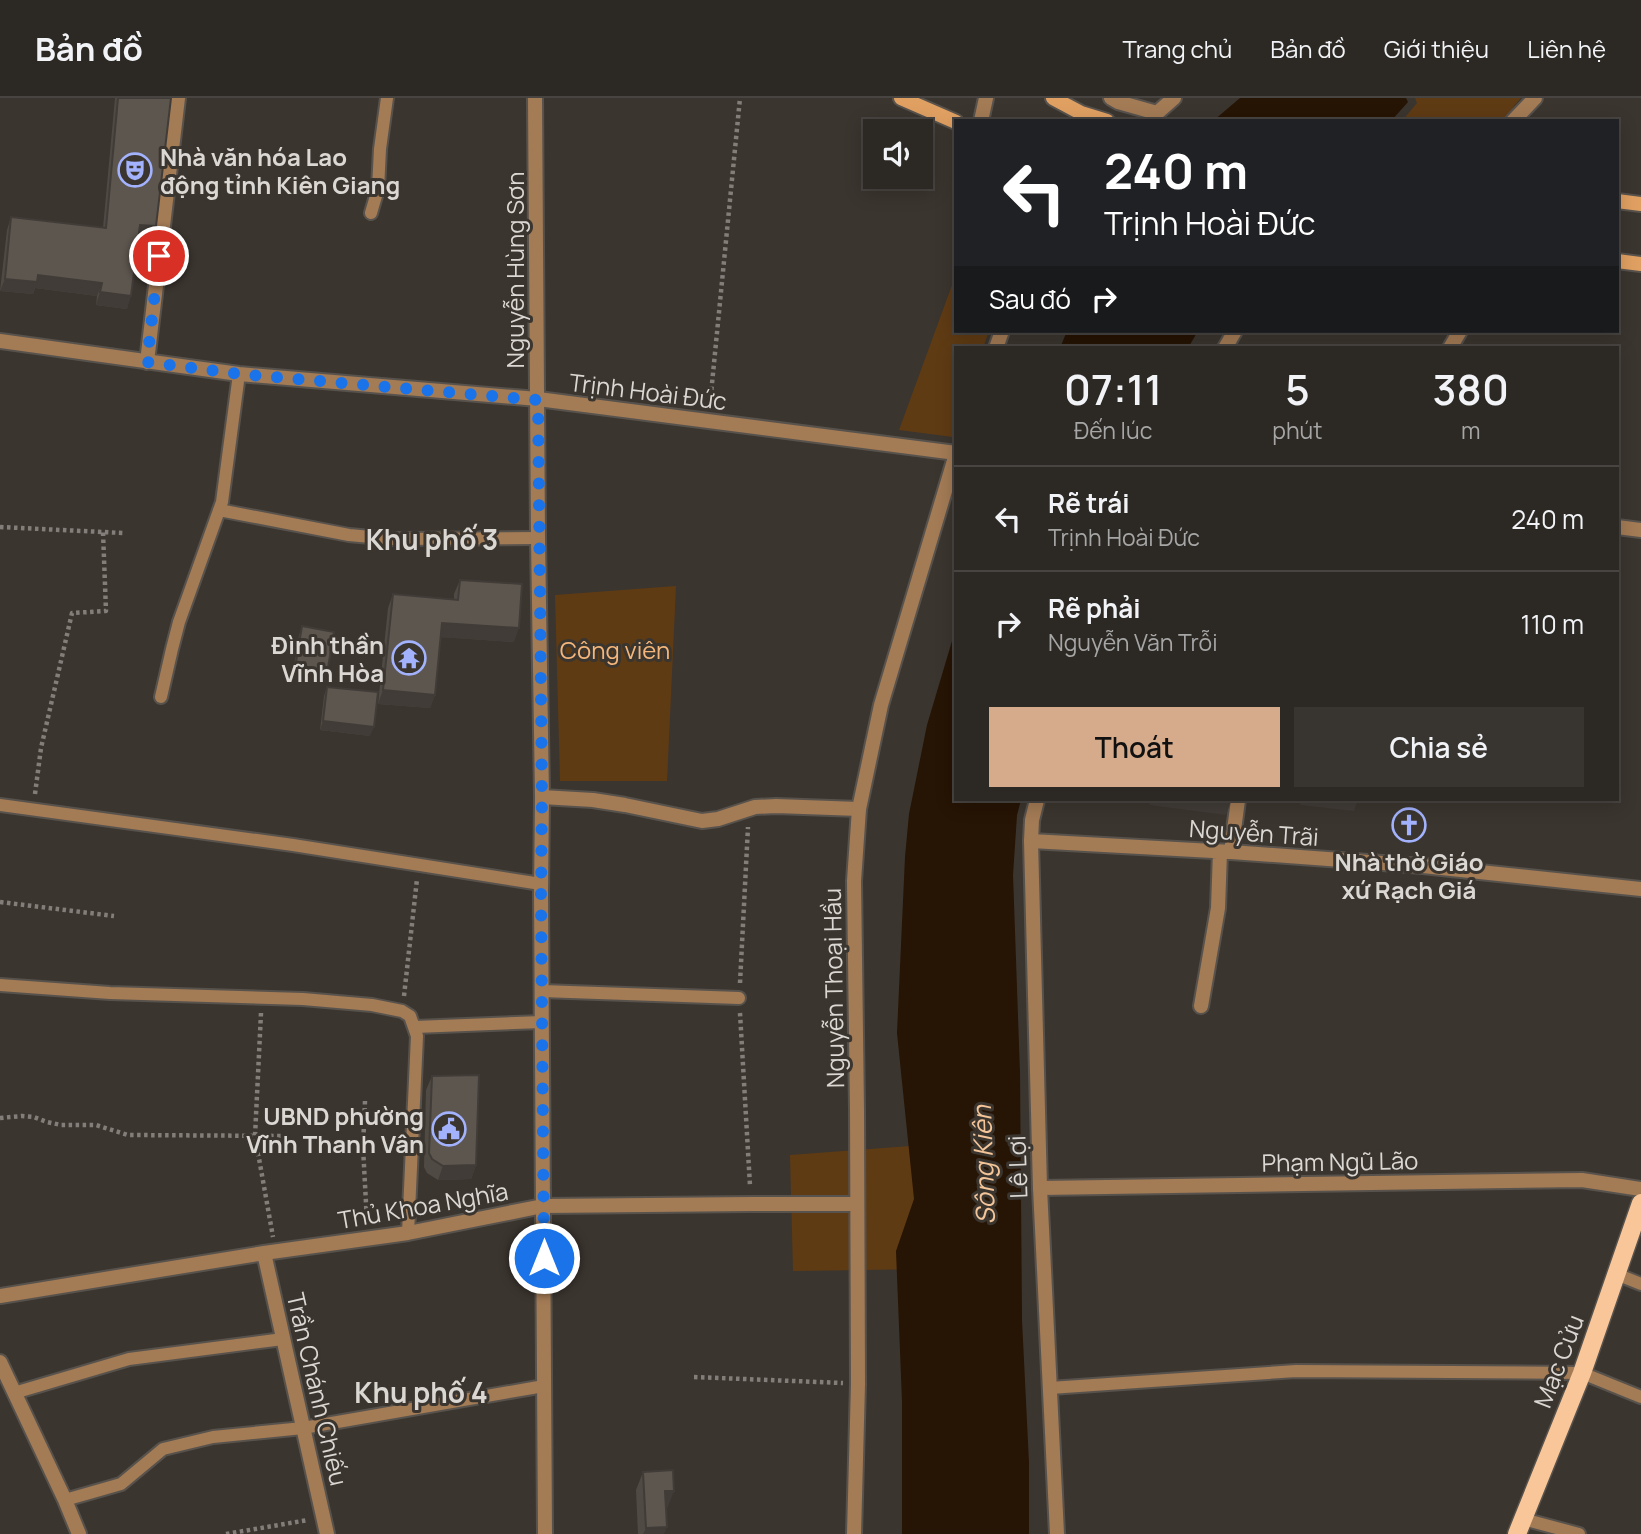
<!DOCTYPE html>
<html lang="vi">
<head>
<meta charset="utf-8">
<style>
  :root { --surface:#2c2823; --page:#383430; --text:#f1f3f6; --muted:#a6a6a6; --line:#484441; --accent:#d6ab8b }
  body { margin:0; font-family:Manrope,sans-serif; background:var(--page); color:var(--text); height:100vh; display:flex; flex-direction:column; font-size:26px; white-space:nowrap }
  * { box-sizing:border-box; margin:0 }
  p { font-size:23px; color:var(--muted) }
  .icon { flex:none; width:38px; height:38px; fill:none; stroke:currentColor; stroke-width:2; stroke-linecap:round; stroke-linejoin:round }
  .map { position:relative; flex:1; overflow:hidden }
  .panel { position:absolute; left:954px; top:248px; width:665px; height:455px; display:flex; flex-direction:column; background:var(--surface); border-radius:0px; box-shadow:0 4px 18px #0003,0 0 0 2px var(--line) }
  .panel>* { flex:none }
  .hud { position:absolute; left:954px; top:21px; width:665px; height:214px; border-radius:0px; box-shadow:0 4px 18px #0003,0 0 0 2px var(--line); background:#202124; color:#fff; overflow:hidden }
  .fabs { position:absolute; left:863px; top:21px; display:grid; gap:14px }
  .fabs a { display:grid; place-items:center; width:70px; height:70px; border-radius:0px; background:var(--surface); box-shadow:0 4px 18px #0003,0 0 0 2px var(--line); font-size:35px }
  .pin { position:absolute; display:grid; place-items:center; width:60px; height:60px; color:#fff; margin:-30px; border:4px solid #fff; border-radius:50%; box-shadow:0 2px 7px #0007 }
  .me { position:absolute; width:77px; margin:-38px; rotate:0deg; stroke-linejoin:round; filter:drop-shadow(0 0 5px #0008) }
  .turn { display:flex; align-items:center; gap:24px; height:147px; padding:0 35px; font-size:32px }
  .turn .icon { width:91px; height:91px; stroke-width:2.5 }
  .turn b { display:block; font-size:49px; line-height:60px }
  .then { display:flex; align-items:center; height:66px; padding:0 35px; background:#0003; gap:14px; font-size:26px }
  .eta { display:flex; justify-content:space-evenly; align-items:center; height:119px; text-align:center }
  .eta b { font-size:42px; font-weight:600; line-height:49px }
  .action { display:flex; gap:14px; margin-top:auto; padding:14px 35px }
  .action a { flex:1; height:80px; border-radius:0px; background:var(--accent); color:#111; font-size:28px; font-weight:600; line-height:80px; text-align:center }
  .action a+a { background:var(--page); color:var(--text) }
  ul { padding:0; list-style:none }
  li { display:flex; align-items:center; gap:21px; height:105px; padding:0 35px; border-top:2px solid var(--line) }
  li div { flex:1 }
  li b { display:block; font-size:26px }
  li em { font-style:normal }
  header { display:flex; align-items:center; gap:42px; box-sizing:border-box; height:98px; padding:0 35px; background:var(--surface); border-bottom:2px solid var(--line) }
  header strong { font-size:33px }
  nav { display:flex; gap:38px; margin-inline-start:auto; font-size:24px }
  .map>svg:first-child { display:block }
  .green { fill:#5f3b14 }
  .water { fill:#261404 }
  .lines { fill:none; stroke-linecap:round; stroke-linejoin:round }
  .service-casing { stroke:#58524d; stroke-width:16 }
  .minor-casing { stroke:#58524d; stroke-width:18 }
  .tertiary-casing { stroke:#58524d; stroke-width:18 }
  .secondary-casing { stroke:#58524d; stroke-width:18 }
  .primary-casing { stroke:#58524d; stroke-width:21 }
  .path { stroke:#837e79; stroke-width:4.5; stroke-dasharray:3.5 3.5; stroke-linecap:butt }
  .service { stroke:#a37b55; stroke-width:12 }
  .minor { stroke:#a37b55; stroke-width:14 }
  .tertiary { stroke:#a37b55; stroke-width:14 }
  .secondary { stroke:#e0a062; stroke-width:14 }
  .primary { stroke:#f8c698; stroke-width:18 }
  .wall { fill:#504a44 }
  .shaded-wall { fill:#413c37 }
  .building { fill:#5d564f; stroke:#413c37; stroke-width:2 }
  .route { stroke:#1a73e8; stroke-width:12; stroke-dasharray:0 21.6 }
  .labels { text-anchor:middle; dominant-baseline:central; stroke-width:6; stroke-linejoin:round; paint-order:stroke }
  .poi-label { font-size:24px; font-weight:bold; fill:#dbd7d3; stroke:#3b352f; text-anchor:end }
  .street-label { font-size:24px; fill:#dbd7d3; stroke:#3b352f }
  .park-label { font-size:24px; fill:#f4b67a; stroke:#3b352f }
  .water-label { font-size:26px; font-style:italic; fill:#f4c599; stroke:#3b352f }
  .quarter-label { font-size:28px; font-weight:bold; fill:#dbd7d3; stroke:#3b352f }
</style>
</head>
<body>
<header>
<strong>Bản đồ</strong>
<nav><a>Trang chủ</a><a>Bản đồ</a><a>Giới thiệu</a><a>Liên hệ</a></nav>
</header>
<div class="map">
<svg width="1641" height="1436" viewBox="0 0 1641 1436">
  <rect width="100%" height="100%" fill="#3b352f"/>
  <path class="green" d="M 1415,0 L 1521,0 L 1514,8 L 1505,23 L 1402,23 L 1417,5 Z
    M 955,179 L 956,233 L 989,233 L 983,250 L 956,250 L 956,331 L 953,339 L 899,332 Z
    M 676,488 L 667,683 L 560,683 L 555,497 Z
    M 937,1046 L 931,1171 L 793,1173 L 790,1057 Z"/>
  <path class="water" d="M 1240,0 L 1406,0 L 1408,4 L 1391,23 L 1213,23 Z
    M 1067,233 L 1198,233 L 1188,250 L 1060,250 Z
    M 955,533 L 956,702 L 1021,702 L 1017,717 L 1013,777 L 1020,975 L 1022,1222 L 1029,1365 L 1029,1436 L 902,1436 L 902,1303 L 896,1153 L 914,1101 L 897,935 L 905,759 L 909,716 L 927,627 Z"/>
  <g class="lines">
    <defs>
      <path id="service" d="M 371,115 L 378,91 L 380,51 L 387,0
        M 219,412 L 349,437 L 393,441 L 538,440
        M 161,599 L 172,551 L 179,524 L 222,404 L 239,276
        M 0,707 L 293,747 L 541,786
        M 0,887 L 110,895 L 303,901 L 372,907 L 402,913 L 410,918 L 417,938 L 408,1135
        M 542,893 L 739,900
        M 415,929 L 542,924
        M 1616,1176 L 1641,1186
        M 1050,1290 L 1296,1273 L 1582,1275 L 1641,1299
        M 14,1295 L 129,1261 L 283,1241
        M 65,1402 L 121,1386 L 163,1351 L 213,1339 L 303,1330 L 544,1288
        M 1523,1421 L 1579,1436"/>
      <path id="minor" d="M 1111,0 L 1118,4 L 1157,15 L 1174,0
        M 981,23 L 986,0
        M 1513,23 L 1535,0
        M 0,243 L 239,276 L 538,301 L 956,355
        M 1450,250 L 1460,233
        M 147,264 L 178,0
        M 1617,429 L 1641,432
        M 542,699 L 593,702 L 625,707 L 702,723 L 718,721 L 755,709 L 776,708 L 859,711
        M 1031,743 L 1231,754 L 1423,768 L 1641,791
        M 1231,754 L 1238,702
        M 1201,908 L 1218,810 L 1220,754
        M 1040,1090 L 1582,1082 L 1641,1091
        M 264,1155 L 327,1436
        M 0,1198 L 264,1155 L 408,1135 L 543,1108 L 751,1106 L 857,1106"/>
      <path id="tertiary" d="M 535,0 L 538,440 L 542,699 L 541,795 L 545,1436
        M 996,250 L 1002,233
        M 1225,250 L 1235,233
        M 1037,702 L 1032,722 L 1031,743 L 1040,1090 L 1057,1436
        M 0,1264 L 65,1402 L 79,1436
        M 854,1436 L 858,1286 L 857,1012 L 854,783 L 859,711 L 881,607 L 956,356"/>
      <path id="secondary" d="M 901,0 L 956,24
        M 1053,0 L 1081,15 L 1107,23
        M 1617,103 L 1641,106
        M 1617,163 L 1641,166"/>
      <path id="primary" d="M 1517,1436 L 1582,1275 L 1641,1105"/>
    </defs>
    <use href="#service" class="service-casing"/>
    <use href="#minor" class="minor-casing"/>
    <use href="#tertiary" class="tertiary-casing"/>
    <use href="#secondary" class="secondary-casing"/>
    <use href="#primary" class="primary-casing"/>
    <path class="path" d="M 710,306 L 740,0
      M 0,429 L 123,435
      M 35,696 L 41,650 L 72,515 L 106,513 L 103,434
      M 0,804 L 114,818
      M 740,885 L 748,729
      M 404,898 L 417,781
      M 261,915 L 255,1038 L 273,1139
      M 740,915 L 750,1088
      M 365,1003 L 363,1049 L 367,1124
      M 0,1020 L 22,1018 L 34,1019 L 47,1024 L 61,1027 L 96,1027 L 128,1037 L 291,1038
      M 694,1279 L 843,1285
      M 226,1436 L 308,1422"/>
    <use href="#service" class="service"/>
    <use href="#minor" class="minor"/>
    <use href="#tertiary" class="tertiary"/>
    <use href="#secondary" class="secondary"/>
    <use href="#primary" class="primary"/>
  </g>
  <path class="wall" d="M 115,0 L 171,0 L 156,128 L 152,141 L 139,140 L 127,211 L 96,207 L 97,198 L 35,190 L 33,196 L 0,193 L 7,132 L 11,119 L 103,130 Z
    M 460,482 L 514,544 L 441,539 L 435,597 L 430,610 L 378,606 L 388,510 L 393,496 L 454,501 L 454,496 Z
    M 302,528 L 327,576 L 323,585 L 292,580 L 299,537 Z
    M 327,589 L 370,638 L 320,632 L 324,598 Z
    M 432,978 L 476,1067 L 471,1081 L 438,1082 L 427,1075 L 424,1069 L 426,992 Z
    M 643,1374 L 667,1411 L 666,1411 L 664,1436 L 638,1436 L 636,1392 Z"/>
  <path class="shaded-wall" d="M 140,127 L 156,128 L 152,141 L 136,139 Z
    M 38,177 L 102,185 L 97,198 L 35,190 L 33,196 L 0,193 L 5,181 Z
    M 100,194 L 131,198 L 127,211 L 96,207 Z
    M 442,525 L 519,530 L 514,544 L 437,539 Z
    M 383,592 L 435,597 L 430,610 L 378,606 Z
    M 323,623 L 374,629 L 370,638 L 320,632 Z
    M 1151,702 L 1218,702 L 1231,703 L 1226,717 L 1149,707 Z
    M 1301,702 L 1358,702 L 1354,713 L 1300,707 Z
    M 476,1067 L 471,1081 L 438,1082 L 443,1068 Z
    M 665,1393 L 674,1393 L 667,1411 L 659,1412 Z
    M 667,1429 L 664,1436 L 643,1436 L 646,1430 Z"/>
  <path class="building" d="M 118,0 L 171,0 L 156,128 L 140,127 L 131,198 L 100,194 L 102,185 L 38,177 L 37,184 L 5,181 L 11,119 L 106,130 Z
    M 460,482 L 522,486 L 519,530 L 442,525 L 435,597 L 383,592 L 393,496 L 458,502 Z
    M 302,528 L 334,534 L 327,576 L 295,570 Z
    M 327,589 L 378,594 L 374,629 L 323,623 Z
    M 479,977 L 476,1067 L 443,1068 L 432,1061 L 429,1055 L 432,978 Z
    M 673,1372 L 674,1393 L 665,1393 L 667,1429 L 646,1430 L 643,1374 Z"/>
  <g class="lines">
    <path class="route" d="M 159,158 L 147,264 L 239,276 L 538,302 L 542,699 L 541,795 L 544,1160"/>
  </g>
  <defs>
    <symbol id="theatre-ring" viewBox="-11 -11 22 22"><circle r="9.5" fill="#3b352f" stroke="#a2b2fd" stroke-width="1.5"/><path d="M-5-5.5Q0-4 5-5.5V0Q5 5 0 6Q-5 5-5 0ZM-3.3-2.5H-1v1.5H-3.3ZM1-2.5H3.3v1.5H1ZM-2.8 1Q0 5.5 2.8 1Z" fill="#a2b2fd"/></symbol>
    <symbol id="temple-ring" viewBox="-11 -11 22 22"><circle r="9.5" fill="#3b352f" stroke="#a2b2fd" stroke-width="1.5"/><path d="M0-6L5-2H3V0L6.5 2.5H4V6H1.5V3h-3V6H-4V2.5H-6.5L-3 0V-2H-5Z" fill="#a2b2fd"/></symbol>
    <symbol id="church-ring" viewBox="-11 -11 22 22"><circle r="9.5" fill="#3b352f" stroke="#a2b2fd" stroke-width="1.5"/><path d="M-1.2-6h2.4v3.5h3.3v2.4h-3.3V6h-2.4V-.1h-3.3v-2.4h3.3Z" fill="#a2b2fd"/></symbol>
    <symbol id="civic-ring" viewBox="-11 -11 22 22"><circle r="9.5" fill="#3b352f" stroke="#a2b2fd" stroke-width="1.5"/><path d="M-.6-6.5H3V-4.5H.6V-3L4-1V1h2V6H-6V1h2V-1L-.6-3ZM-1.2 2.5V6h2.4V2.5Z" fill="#a2b2fd"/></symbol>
  </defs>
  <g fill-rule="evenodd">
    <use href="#theatre-ring" x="116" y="53" width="38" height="38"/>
    <use href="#temple-ring" x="390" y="541" width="38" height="38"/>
    <use href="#church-ring" x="1390" y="708" width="38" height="38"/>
    <use href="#civic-ring" x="430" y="1012" width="38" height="38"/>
  </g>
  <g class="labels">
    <g class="poi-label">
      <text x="160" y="58" text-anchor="start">Nhà văn hóa Lao<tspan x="160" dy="28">động tỉnh Kiên Giang</tspan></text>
      <text x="384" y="546">Đình thần<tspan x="384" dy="28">Vĩnh Hòa</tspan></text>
      <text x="1409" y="763" text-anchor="middle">Nhà thờ Giáo<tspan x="1409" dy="28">xứ Rạch Giá</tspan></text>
      <text x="424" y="1017">UBND phường<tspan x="424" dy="28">Vĩnh Thanh Vân</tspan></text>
    </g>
    <g class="street-label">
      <text transform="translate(514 172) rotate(-90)">Nguyễn Hùng Sơn</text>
      <text transform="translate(648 293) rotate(7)">Trịnh Hoài Đức</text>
      <text transform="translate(1254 734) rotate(4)">Nguyễn Trãi</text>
      <text transform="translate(833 890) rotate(-91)">Nguyễn Thoại Hầu</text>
      <text transform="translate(1340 1063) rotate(-1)">Phạm Ngũ Lão</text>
      <text transform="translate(1017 1069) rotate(-92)">Lê Lợi</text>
      <text transform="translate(423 1107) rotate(-10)">Thủ Khoa Nghĩa</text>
      <text transform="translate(1558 1263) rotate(-69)">Mạc Cửu</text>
      <text transform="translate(318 1291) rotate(77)">Trần Chánh Chiếu</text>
    </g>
    <g class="park-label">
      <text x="615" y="551">Công viên</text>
    </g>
    <g class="water-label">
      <text transform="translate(983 1067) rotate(-92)">Sông Kiên</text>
    </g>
    <g class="quarter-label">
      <text x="432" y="441">Khu phố 3</text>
      <text x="421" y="1294">Khu phố 4</text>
    </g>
  </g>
</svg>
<div class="fabs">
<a><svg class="icon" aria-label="sound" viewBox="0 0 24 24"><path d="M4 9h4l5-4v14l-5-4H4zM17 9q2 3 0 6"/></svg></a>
</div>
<div class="pin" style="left:159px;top:158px;background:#d93025"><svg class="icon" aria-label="arrive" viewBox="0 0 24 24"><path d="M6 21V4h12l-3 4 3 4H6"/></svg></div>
<svg class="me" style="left:544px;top:1160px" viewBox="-20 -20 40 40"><circle r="17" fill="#1a73e8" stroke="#fff" stroke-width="3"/><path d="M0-11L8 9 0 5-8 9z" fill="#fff"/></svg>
<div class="hud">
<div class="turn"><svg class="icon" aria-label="left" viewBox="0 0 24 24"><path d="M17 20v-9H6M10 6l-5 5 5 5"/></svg><div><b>240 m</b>Trịnh Hoài Đức</div></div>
<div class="then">Sau đó<svg class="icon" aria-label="right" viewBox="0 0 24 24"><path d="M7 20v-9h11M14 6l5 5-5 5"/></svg></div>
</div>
<section class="panel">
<div class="eta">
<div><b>07:11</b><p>Đến lúc</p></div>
<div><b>5</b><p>phút</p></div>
<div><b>380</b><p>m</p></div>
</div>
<ul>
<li><svg class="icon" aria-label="left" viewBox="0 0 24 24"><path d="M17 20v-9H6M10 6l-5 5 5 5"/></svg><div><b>Rẽ trái</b><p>Trịnh Hoài Đức</p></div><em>240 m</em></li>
<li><svg class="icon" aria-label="right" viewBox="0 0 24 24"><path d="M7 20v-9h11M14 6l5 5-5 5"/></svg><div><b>Rẽ phải</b><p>Nguyễn Văn Trỗi</p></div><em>110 m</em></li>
</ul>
<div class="action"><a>Thoát</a><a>Chia sẻ</a></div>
</section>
</div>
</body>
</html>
